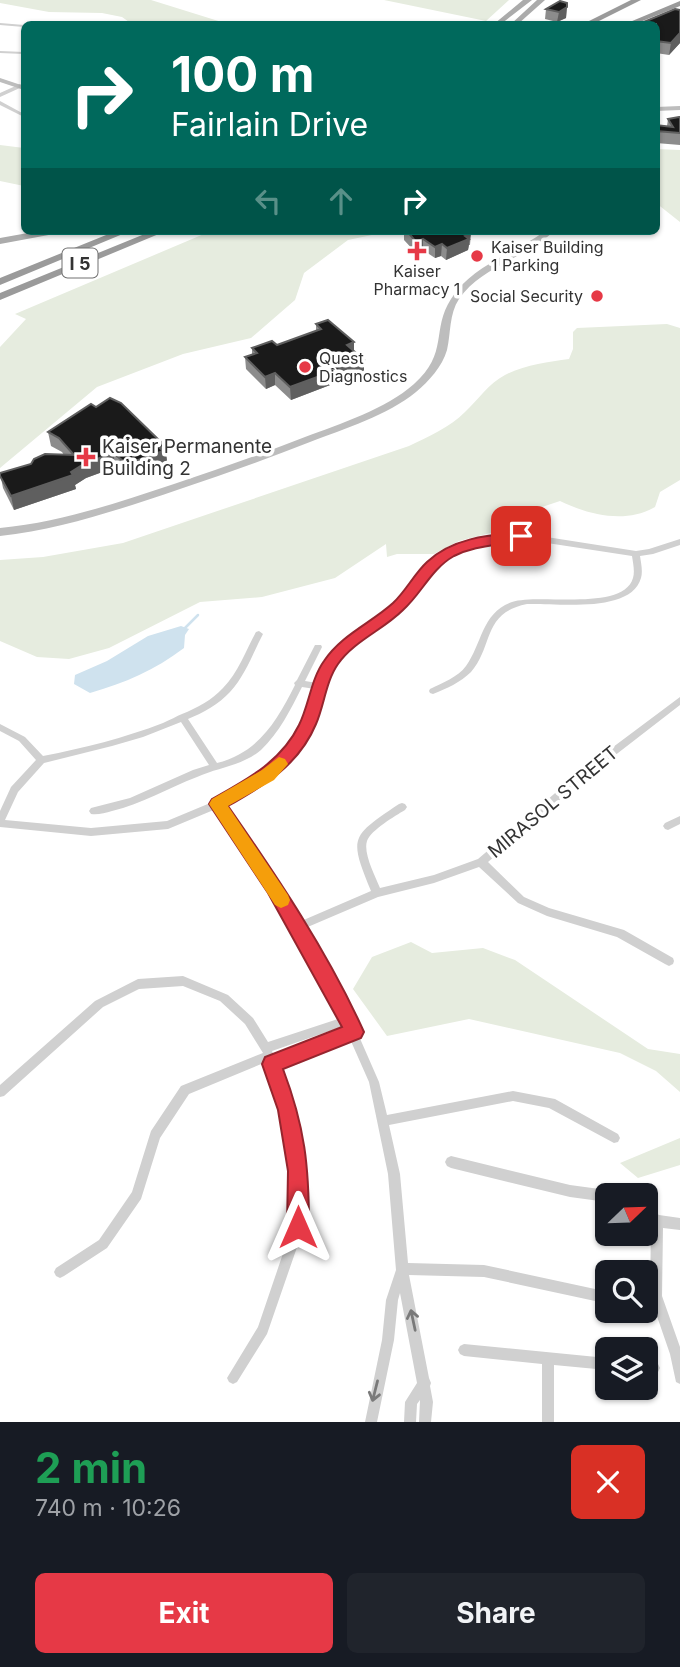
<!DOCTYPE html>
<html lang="en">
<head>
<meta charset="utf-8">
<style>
  :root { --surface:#171b24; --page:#20242c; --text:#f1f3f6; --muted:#9ea1a6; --accent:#e63946 }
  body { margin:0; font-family:Inter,sans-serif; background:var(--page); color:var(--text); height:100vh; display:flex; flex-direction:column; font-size:26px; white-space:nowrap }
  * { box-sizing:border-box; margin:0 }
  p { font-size:23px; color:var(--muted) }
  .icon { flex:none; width:38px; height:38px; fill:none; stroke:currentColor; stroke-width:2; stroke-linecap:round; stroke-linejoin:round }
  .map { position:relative; height:1422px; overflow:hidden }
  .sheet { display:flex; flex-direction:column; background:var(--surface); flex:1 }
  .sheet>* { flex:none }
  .banner { position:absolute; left:21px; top:21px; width:639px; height:214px; border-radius:10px; box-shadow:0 2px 5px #0004; background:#00695c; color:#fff; overflow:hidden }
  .needle { width:46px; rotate:67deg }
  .controls { position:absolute; left:595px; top:1183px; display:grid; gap:14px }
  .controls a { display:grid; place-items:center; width:63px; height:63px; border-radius:10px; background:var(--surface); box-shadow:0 2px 5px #0004; font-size:35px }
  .pin { position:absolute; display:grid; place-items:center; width:60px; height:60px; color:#fff; margin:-30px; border-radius:14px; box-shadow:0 4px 10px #0006 }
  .me { position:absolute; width:77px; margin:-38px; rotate:0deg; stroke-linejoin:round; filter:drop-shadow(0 0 5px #0008) }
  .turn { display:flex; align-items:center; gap:24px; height:147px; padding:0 35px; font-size:32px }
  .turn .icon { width:91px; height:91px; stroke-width:2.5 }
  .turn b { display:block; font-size:49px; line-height:60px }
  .lanes { display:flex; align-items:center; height:66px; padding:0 35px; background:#0003; justify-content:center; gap:35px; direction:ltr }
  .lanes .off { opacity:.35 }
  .round { display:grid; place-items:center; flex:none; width:74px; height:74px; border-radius:10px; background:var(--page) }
  .overview { display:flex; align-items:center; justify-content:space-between; height:119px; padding:0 35px }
  h1 { font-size:42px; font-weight:700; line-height:52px; color:#1e9e55 }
  .cta { display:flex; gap:14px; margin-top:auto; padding:14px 35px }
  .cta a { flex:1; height:80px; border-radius:10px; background:var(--accent); color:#fff; font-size:28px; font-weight:700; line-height:80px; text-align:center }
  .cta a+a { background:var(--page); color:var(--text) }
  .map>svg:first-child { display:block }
  .green { fill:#e6ecdf }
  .water { fill:#cfe2ee }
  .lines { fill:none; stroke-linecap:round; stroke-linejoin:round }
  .stream { stroke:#cfe2ee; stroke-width:2.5 }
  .street { fill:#d0d0d0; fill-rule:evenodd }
  .secondary { fill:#bdbdbd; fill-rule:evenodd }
  .primary { fill:#ababab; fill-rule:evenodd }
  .highway { fill:#9a9a9a; fill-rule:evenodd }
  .wall { fill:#8c8c8c }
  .shaded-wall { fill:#5f5f5f }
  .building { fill:#1a1a1a; stroke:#5f5f5f; stroke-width:2 }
  .oneway { stroke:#7a7a7a }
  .route { fill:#e63946; stroke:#96252e; stroke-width:2 }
  .slow { fill:#f59e0b }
  .poi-dot { fill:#e63946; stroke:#fff; stroke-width:2.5 }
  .labels { text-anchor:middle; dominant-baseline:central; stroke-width:7; stroke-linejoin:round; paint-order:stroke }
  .far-poi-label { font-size:16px; fill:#333; stroke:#fff; text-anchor:start }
  .shield { fill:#fff; stroke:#707070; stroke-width:2 }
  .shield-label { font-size:18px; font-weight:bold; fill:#333 }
  .poi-label { font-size:19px; fill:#333; stroke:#fff; text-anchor:start }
  .street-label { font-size:19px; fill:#333; stroke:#fff }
</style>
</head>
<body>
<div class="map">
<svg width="680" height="1422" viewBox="0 0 680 1422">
  <rect width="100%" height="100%" fill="#fff"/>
  <path class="green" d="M 0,0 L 151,0 L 228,24 L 132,24 L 122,17 L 102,13 L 49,12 L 0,3 Z
    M 384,0 L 509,0 L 486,21 Z
    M 0,145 L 24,148 L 24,186 L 0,181 Z
    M 656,149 L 680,150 L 680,222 L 656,203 Z
    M 211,231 L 391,231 L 348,240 L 304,273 L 295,300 L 251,338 L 183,354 L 97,387 L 0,468 L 0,347 L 26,319 L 15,314 Z
    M 667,324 L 680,328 L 680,480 L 660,492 L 655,507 C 626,524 589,515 560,501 L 512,517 L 514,527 L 459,541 L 434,554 L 397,554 L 387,557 L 386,544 L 335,578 L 262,597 L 200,602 L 109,648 L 69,659 L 37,657 L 0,641 L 0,560 L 43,557 L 123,543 L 409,446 C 428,437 450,427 465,412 C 478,400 489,383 505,375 C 524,365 548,362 569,359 L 573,349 L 573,332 L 577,328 Z
    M 411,942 L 432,953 L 483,948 L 515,960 L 648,1049 L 680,1054 L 680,1092 L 656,1071 L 620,1053 L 469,1019 L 387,1036 L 353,989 L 372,957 Z
    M 680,1138 L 680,1165 L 638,1178 L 620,1163 Z"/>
  <path class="water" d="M 181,626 L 189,629 L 185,635 L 184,648 C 155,670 125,683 90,693 L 74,684 L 75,675 L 107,661 L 148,636 Z"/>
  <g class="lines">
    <path class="stream" d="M 185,628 L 198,615"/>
    <path class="street" d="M 0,23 L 24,25 L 24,27 L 0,25 Z
      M 0,51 L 24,52 L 24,54 L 0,53 Z
      M 20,84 L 23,86 L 22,87 L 0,97 L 0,93 Z
      M 0,101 L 24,114 L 24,117 L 0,105 Z
      M 521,533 L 636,551 L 649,549 L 680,539 L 680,545 L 653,554 L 640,556 C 641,563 643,571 641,578 C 631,614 556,603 527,604 C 482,613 494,645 471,672 C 461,682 446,689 433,694 L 430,693 L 429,691 L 430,689 C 442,683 458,677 466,666 C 482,644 482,612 512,602 C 539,593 623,612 633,578 C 635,571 633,563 632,556 L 521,539 L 481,542 L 467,549 L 435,567 L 402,608 L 344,652 L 332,666 L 311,726 L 295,753 L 271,778 L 224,805 L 277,885 L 299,922 L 371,891 C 349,837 350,837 399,804 L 402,803 L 405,804 L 407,807 L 405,810 C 395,816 371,830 367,841 C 363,853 375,876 380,888 L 434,875 L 478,859 L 581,771 L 680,697 L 680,705 L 587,777 L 488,862 L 524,897 L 549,908 L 624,930 L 673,958 L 674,961 L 673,964 L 669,966 L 665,964 L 617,937 L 547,916 L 518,903 L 479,867 L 434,883 L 378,897 L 303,929 L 339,990 L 350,1016 L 353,1017 L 354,1020 L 353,1022 L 359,1032 L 358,1034 L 379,1082 L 387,1115 L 513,1091 L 555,1099 L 618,1134 L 620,1138 L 618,1142 L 614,1143 L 549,1108 L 513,1101 L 389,1125 L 400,1174 L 408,1263 L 484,1265 L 595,1289 L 607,1290 L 607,1302 L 595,1301 L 484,1277 L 409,1275 L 429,1378 L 431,1383 L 430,1386 L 433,1402 L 431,1422 L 419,1422 L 420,1400 L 417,1404 L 416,1422 L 404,1422 L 405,1402 L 417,1383 L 400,1293 L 398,1300 L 394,1340 L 377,1422 L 365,1422 L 382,1340 L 386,1300 L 396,1270 L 388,1174 L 369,1082 L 350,1039 L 278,1067 L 295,1110 L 304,1171 L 304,1227 L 267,1334 L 237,1382 L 233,1384 L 229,1382 L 227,1378 L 258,1327 L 292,1227 L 292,1171 L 283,1110 L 266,1062 L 189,1094 L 160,1138 L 141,1199 L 107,1248 L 64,1276 L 60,1278 L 56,1276 L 54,1272 L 56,1268 L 99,1240 L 132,1192 L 151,1131 L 181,1086 L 263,1053 L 245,1024 L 220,1001 L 183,986 L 139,989 L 103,1007 L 4,1096 L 0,1097 L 0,1085 L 95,1001 L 138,979 L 183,976 L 228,995 L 253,1018 L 268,1042 L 341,1018 L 331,996 L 271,891 L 216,809 L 168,829 L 91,836 L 0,827 L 0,811 L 11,787 L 36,760 L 19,741 L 0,731 L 0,724 L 25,737 L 43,756 C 84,748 124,738 163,723 C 170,720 177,716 182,714 C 197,708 212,700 223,688 C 238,673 246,650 256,632 L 259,631 L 263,634 C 253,653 245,676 230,692 C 219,704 203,713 188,719 L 217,763 C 258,753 277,721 295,685 L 294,683 L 297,680 L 315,645 L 321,645 L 322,647 L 305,681 L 317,683 L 325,663 L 338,648 L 396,604 L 429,563 L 461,545 L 477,538 ZM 302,687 L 315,689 L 303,725 L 289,749 L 265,772 L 215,801 L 167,821 L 91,828 L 5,820 L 18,792 L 44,763 L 112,746 L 143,737 L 181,722 L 209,765 L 193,770 L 130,798 L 91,808 L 89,811 L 91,814 C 98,815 105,813 112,811 C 142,804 168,788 197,777 C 219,767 242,766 261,750 C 279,733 291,709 302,687 ZM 344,1026 L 346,1030 L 275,1058 L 272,1051 Z
      M 680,816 L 680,824 L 668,830 L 665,829 L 663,826 L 665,823 Z
      M 451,1156 L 570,1185 L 607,1190 L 611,1192 L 613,1195 L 607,1195 L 607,1202 L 570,1197 L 451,1168 L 447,1166 L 445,1162 L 447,1158 Z
      M 646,1206 L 659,1215 L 680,1218 L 680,1230 L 663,1228 L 662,1296 L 680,1347 L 680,1384 L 676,1382 L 670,1354 L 650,1296 L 651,1224 L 646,1219 Z
      M 464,1344 L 607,1358 L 607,1370 L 554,1365 L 554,1422 L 542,1422 L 542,1364 L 464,1356 L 460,1354 L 458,1350 L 460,1346 Z
      M 646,1362 L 654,1362 L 658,1364 L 660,1368 L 658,1372 L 654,1374 L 646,1374 Z"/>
    <path class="secondary" d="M 0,78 L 24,86 L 24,90 L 0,82 Z
      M 680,106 L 680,110 L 656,111 L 656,107 Z
      M 545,231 L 554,231 C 526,258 482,266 459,299 C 449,314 451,333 447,350 C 442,367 429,381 416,392 C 388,415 344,429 310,442 C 267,459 224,474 180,489 C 121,509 62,529 0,536 L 0,528 C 61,522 117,503 174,484 C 218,469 262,454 305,437 C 340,424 386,409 414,384 C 449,353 431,330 451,299 C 471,266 515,253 545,231 Z"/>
    <path class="primary" d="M 523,0 L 532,0 L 501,24 L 494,24 Z
      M 537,0 L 545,0 L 518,24 L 511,24 Z
      M 39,231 L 59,231 L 54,234 L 0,244 L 0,238 Z"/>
    <path class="highway" d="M 631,0 L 641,0 L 593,24 L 583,24 Z
      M 680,1 L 680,6 L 635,24 L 625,24 Z
      M 116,231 L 130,231 L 0,285 L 0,278 Z
      M 152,231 L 166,231 L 0,300 L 0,293 Z"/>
  </g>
  <path class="wall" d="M 567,3 L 566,18 L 557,22 L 545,19 L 546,9 Z
    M 680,10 L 680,43 L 669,55 L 656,53 L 656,24 Z
    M 680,117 L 680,145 L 656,143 L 656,125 L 667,126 L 668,119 Z
    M 404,231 L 468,231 L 471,233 L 470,245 L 469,245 L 468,250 L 446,260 L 441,256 L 435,258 L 423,250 L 416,253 L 404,240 Z
    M 316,324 L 354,342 L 354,351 L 364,360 L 364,372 L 291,400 L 275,385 L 266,389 L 246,369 L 245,357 L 252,355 L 252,348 L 277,345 L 316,331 Z
    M 48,432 L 165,446 L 167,461 L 164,462 L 165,465 L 129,478 L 116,467 L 86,478 L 75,485 L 76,489 L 14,510 L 3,488 L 0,473 L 64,455 L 62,452 L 51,446 Z"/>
  <path class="shaded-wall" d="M 567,7 L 566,18 L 557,22 L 559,12 Z
    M 680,33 L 680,43 L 669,55 L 671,43 Z
    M 471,233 L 468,250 L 446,260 L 447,248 L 465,236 Z
    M 423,239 L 423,250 L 416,253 L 416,242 Z
    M 442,244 L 441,256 L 435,258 L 435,247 Z
    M 354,342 L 354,354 L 347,345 Z
    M 364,360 L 364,372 L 291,400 L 290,387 Z
    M 275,373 L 275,385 L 266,389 L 265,377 Z
    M 165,446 L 167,461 L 164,462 L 165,465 L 129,478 L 127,464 Z
    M 113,453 L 116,467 L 86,478 L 75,485 L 76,489 L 14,510 L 11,496 L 71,472 L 84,464 Z"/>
  <path class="building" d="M 560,1 L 567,3 L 567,7 L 559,12 L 546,9 Z
    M 675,9 L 680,10 L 680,33 L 671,43 L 656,41 L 656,24 L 639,24 Z
    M 679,117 L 680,117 L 680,133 L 656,131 L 656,125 L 673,127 L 668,119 Z
    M 407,231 L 468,231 L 471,233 L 465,236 L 469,239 L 447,248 L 442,244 L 435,247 L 423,239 L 416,242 Z
    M 328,320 L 354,342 L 347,345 L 364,360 L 290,387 L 275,373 L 265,377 L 245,357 L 257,353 L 252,348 L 272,341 L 277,345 L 321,329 L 316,324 Z
    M 110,398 L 121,403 L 165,446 L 160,448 L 163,451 L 127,464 L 113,453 L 84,464 L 71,472 L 73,475 L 11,496 L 0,476 L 0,473 L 31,464 L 34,459 L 45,454 L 74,455 L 59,438 L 48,432 L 91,404 L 96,407 Z"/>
  <defs><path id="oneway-shaft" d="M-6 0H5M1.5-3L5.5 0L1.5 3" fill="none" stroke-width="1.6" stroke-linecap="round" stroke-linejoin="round" transform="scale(1.75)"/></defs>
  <g class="oneway">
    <use href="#oneway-shaft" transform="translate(413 1320) rotate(-102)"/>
    <use href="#oneway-shaft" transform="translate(375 1391) rotate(104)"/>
  </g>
  <path class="route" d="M 521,532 L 526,533 L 526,539 C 501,546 478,544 454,556 C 431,569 422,593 403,610 C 383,630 354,641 338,664 C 326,681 324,706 316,724 C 299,765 265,785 228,806 C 278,878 328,952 364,1032 L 361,1038 L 283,1069 C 305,1127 309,1166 309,1227 L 306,1235 L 298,1238 L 290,1235 L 287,1227 L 288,1171 L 278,1110 L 262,1064 L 265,1057 L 342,1027 L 268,893 L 209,804 L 212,799 C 246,780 281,762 299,725 C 309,705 311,679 324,661 C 341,635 371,623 393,603 C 406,591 414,574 427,562 C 452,538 489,535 521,532 Z"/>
  <path class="slow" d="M 279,757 L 285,759 L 288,764 L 274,780 L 228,806 L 288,895 L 290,900 L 288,905 L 281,908 L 275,905 L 209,804 L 212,799 L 262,770 Z"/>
  <g class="poi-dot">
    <path d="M413.5 240.5h7v7h7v7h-7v7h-7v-7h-7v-7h7z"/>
    <circle cx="477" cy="256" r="7"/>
    <circle cx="597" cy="296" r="7"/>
    <circle cx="305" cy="367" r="7"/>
    <path d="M82.5 446.5h7v7h7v7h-7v7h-7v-7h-7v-7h7z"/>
  </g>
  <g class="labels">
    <g class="far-poi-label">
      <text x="491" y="247">Kaiser Building<tspan x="491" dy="18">1 Parking</tspan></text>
      <text x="417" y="271" text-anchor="middle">Kaiser<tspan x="417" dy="18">Pharmacy 1</tspan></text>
      <text x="583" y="296" text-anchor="end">Social Security</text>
      <text x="319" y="358">Quest<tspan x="319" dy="18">Diagnostics</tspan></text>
    </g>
    <rect class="shield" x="62.5" y="248.5" width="35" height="29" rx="5"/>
    <g class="shield-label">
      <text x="80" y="263">I 5</text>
    </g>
    <g class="poi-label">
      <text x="102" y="446">Kaiser Permanente<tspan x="102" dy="22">Building 2</tspan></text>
    </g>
    <g class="street-label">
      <text transform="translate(553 802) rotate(-40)">MIRASOL STREET</text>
    </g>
  </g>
</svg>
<div class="controls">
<a><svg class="needle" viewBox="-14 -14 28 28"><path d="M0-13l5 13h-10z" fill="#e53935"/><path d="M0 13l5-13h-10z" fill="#9ea1a6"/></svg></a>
<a><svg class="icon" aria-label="search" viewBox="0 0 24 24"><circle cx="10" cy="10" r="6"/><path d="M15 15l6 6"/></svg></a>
<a><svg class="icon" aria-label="layers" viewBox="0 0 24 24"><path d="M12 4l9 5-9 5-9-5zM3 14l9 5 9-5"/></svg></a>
</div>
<div class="pin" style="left:521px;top:536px;background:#d93025"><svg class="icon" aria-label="arrive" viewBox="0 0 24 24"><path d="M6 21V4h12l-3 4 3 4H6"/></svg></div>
<svg class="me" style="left:298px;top:1227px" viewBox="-20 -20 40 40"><path d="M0-17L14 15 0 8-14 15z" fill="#e63946" stroke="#fff" stroke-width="4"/></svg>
<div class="banner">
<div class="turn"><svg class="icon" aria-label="right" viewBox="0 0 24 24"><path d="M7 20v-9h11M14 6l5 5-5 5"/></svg><div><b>100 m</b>Fairlain Drive</div></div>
<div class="lanes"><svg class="icon off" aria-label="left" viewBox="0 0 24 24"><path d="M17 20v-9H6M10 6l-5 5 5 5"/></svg><svg class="icon off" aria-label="ahead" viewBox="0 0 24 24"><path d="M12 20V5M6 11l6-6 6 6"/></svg><svg class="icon" aria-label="right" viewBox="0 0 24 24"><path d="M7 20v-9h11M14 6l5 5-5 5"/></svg></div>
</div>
</div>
<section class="sheet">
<div class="overview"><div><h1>2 min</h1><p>740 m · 10:26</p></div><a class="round" style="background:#d93025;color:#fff"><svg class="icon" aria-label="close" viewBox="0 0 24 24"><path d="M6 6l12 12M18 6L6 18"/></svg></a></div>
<div class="cta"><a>Exit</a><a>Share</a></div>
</section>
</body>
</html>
